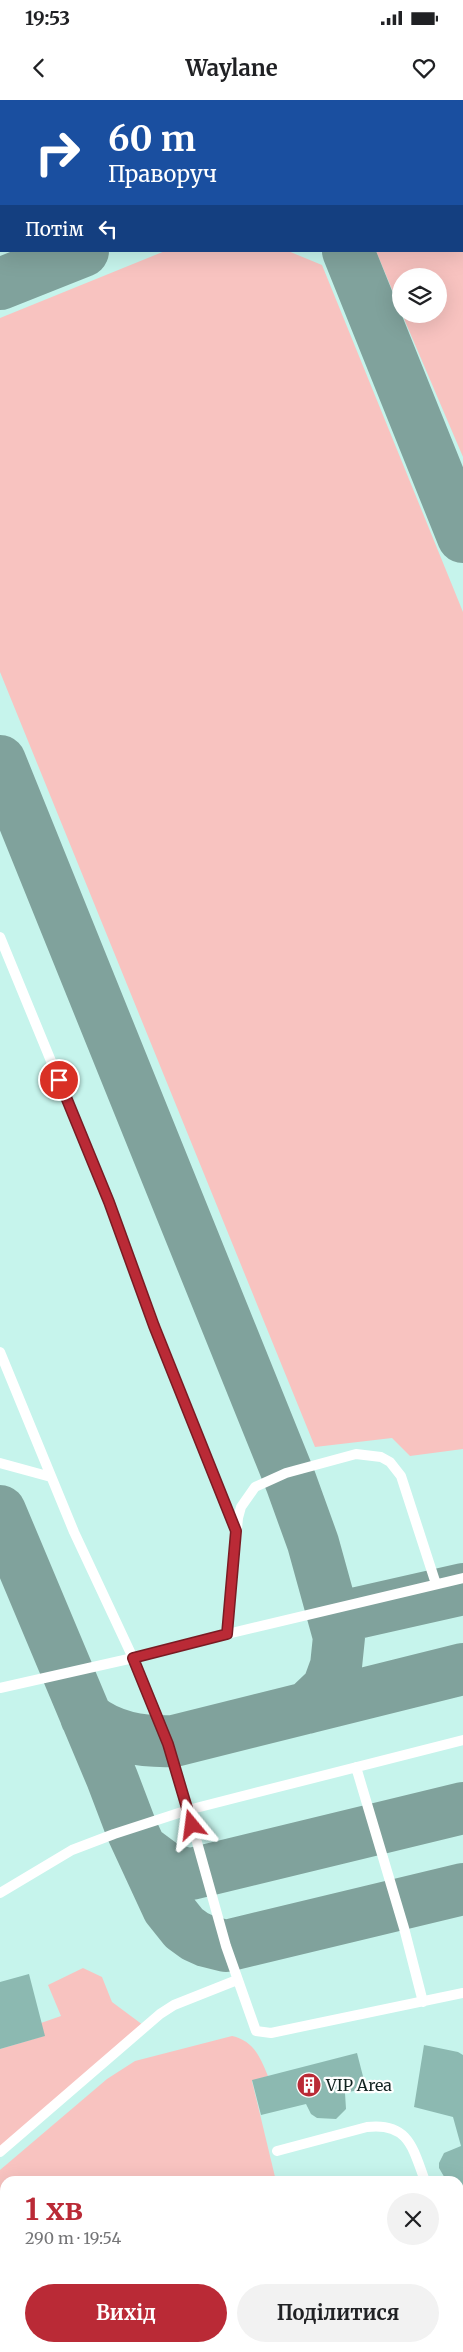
<!DOCTYPE html>
<html lang="uk">
<head>
<meta charset="utf-8">
<style>
  :root { --surface:#fff; --page:#f2f2f2; --text:#202124; --muted:#757577; --accent:#ba2a36 }
  body { margin:0; font-family:Merriweather,serif; background:var(--page); color:var(--text); height:100vh; display:flex; flex-direction:column; font-size:19px; white-space:nowrap }
  * { box-sizing:border-box; margin:0 }
  p { font-size:16px; color:var(--muted) }
  .icon { flex:none; width:28px; height:28px; fill:none; stroke:currentColor; stroke-width:2; stroke-linecap:round; stroke-linejoin:round }
  .map { position:relative; flex:1; overflow:hidden }
  .side { position:absolute; left:0px; top:2076px; width:464px; height:176px; display:flex; flex-direction:column; background:var(--surface); border-radius:15px 15px 0 0; box-shadow:0 5px 20px #0002 }
  .side>* { flex:none }
  .top-card { position:absolute; left:0px; top:0px; width:464px; height:152px; box-shadow:0 5px 20px #0002; background:#1a4fa0; color:#fff; overflow:hidden }
  .fabs { position:absolute; left:392px; top:168px; display:grid; gap:10px }
  .fabs a { display:grid; place-items:center; width:55px; height:55px; border-radius:50%; background:var(--surface); box-shadow:0 5px 20px #0002; font-size:25px }
  .pin { position:absolute; display:grid; place-items:center; width:42px; height:42px; color:#fff; margin:-21px; border:2px solid #fff; border-radius:50%; box-shadow:0 1px 5px #0007 }
  .me { position:absolute; width:55px; margin:-28px; rotate:344deg; stroke-linejoin:round; filter:drop-shadow(0 0 4px #0008) }
  .turn { display:flex; align-items:center; gap:18px; height:105px; padding:0 25px; font-size:22px }
  .turn .icon { width:65px; height:65px; stroke-width:2.5 }
  .turn b { display:block; font-size:35px; line-height:42px }
  .then { display:flex; align-items:center; height:48px; padding:0 25px; background:#0003; gap:10px; font-size:19px }
  .round { display:grid; place-items:center; flex:none; width:52px; height:52px; border-radius:26px; background:var(--page) }
  .summary { display:flex; align-items:center; justify-content:space-between; height:85px; padding:0 25px }
  h1 { font-size:30px; font-weight:700; line-height:38px; color:var(--accent) }
  .primary-button { display:flex; gap:10px; margin-top:auto; padding:10px 25px }
  .primary-button a { flex:1; height:58px; border-radius:30px; background:var(--accent); color:#fff; font-size:20px; font-weight:700; line-height:58px; text-align:center }
  .primary-button a+a { background:var(--page); color:var(--text) }
  .status { display:flex; justify-content:space-between; align-items:center; height:35px; padding:0 25px; background:var(--surface); direction:ltr }
  .status svg { height:14px; fill:currentColor }
  header { display:flex; justify-content:space-between; align-items:center; height:65px; padding:0 25px; background:var(--surface); font-size:22px; font-weight:700 }
  .map>svg:first-child { display:block }
  .green { fill:#f8c3c0 }
  .lines { fill:none; stroke-linecap:round; stroke-linejoin:round }
  .taxiway { stroke:#80a29c; stroke-width:52 }
  .building { fill:#8cb9b1 }
  .service { stroke:#fff; stroke-width:10 }
  .route-casing { stroke:#791b23; stroke-width:12 }
  .route { stroke:#ba2a36; stroke-width:9 }
  .labels { text-anchor:middle; dominant-baseline:central; stroke-width:4.5; stroke-linejoin:round; paint-order:stroke }
  .poi-label { font-size:16px; fill:#122421; stroke:#fff; text-anchor:start }
</style>
</head>
<body>
<div class="status"><b>19:53</b><svg viewBox="0 0 49 12"><path d="M0 12V9h3v3zM5 12V6h3v6zM10 12V3h3v9zM15 12V0h3v12zM26 1h20v11H26zM47 4h2v5h-2z"/></svg></div>
<header><svg class="icon" aria-label="back" viewBox="0 0 24 24"><path d="M15 5l-7 7 7 7"/></svg>Waylane<svg class="icon" aria-label="heart" viewBox="0 0 24 24"><path d="M12 20l-8-8c-3-5 5-10 8-4 3-6 11-1 8 4z"/></svg></header>
<div class="map">
<svg width="463" height="2252" viewBox="0 0 463 2252">
  <rect width="100%" height="100%" fill="#c6f4ec"/>
  <path class="green" d="M 463,28 L 463,357 L 402,214 L 439,214 L 439,176 L 401,176 L 401,211 L 376,151 L 462,151 Z
    M 165,151 L 288,151 L 322,165 L 463,512 L 463,1349 L 410,1356 L 392,1338 L 315,1347 L 0,572 L 0,218 Z
    M 83,1868 L 102,1877 L 112,1902 L 143,1925 L 0,2048 L 0,1949 L 44,1936 L 41,1923 L 61,1916 L 48,1885 Z
    M 232,1936 C 254,1941 260,1957 268,1976 L 252,1981 L 276,2081 L 5,2081 L 5,2248 L 176,2248 L 177,2252 L 0,2252 L 0,2070 L 107,1979 L 135,1961 Z"/>
  <g class="lines">
    <path class="taxiway" d="M 288,0 L 289,1
      M 462,1 L 463,1
      M 348,151 L 463,437
      M 0,184 L 83,151
      M 0,661 L 291,1382 L 313,1443 L 339,1537 L 336,1566 L 328,1588 L 307,1608
      M 0,1411 L 112,1678 L 131,1728 L 168,1808 L 184,1828 L 195,1836 L 206,1841 L 226,1846 L 463,1789
      M 335,1518 L 463,1489
      M 86,1617 C 111,1638 142,1642 174,1641 L 463,1569
      M 142,1750 L 169,1770 L 191,1774 L 463,1708"/>
  </g>
  <path class="building" d="M 29,1874 L 45,1936 L 0,1949 L 0,1882 Z
    M 424,1945 L 458,1952 L 463,1955 L 463,2093 L 459,2081 L 446,2080 L 439,2068 L 439,2063 L 444,2053 L 461,2046 L 453,2017 L 414,2007 Z
    M 357,1953 L 366,1988 L 345,1993 L 346,2009 L 336,2019 L 317,2018 L 311,2014 L 306,2004 L 261,2015 L 252,1980 Z"/>
  <g class="lines">
    <path class="service" d="M 0,837 L 109,1102 L 155,1226 L 236,1431
      M 0,1252 L 74,1432 L 133,1558 L 168,1644 L 188,1710 L 463,1640
      M 0,1363 L 51,1377
      M 227,1534 L 238,1418 L 241,1407 L 255,1387 L 286,1373 L 356,1354 L 381,1357 L 390,1362 L 401,1376 L 436,1484
      M 0,1588 L 133,1558 L 223,1535 L 463,1478
      M 356,1667 L 404,1828 L 423,1902
      M 0,1793 L 72,1750 L 114,1734 L 188,1710 L 226,1846 L 256,1931 L 271,1933 L 463,1893
      M 277,2051 L 367,2027 C 409,2022 413,2049 425,2081
      M 0,2052 L 160,1914 L 174,1905 L 237,1880
      M 459,2169 L 463,2180
      M 459,2226 L 463,2224
      M 386,2252 L 393,2248"/>
  </g>
  <g class="lines">
    <defs>
      <path id="route" d="M 59,980 L 109,1102 L 154,1226 L 236,1431 L 227,1534 L 133,1558 L 168,1644 L 192,1725"/>
    </defs>
    <use href="#route" class="route-casing"/>
    <use href="#route" class="route"/>
  </g>
  <defs>
    <symbol id="building-disc" viewBox="-11 -11 22 22"><circle r="9.5" fill="#ba2a36" stroke="#fff"/><path d="M-4-6H4V6H1V3H-1V6H-4ZM-2.5-4.3h1.7v1.8h-1.7ZM.8-4.3h1.7v1.8H.8ZM-2.5-1h1.7V.8h-1.7ZM.8-1h1.7V.8H.8Z" fill="#fff"/></symbol>
  </defs>
  <g fill-rule="evenodd">
    <use href="#building-disc" x="295" y="1971" width="28" height="28"/>
  </g>
  <g class="labels">
    <g class="poi-label">
      <text x="326" y="1985">VIP Area</text>
    </g>
  </g>
</svg>
<div class="fabs">
<a><svg class="icon" aria-label="layers" viewBox="0 0 24 24"><path d="M12 4l9 5-9 5-9-5zM3 14l9 5 9-5"/></svg></a>
</div>
<div class="pin" style="left:59px;top:980px;background:#d93025"><svg class="icon" aria-label="arrive" viewBox="0 0 24 24"><path d="M6 21V4h12l-3 4 3 4H6"/></svg></div>
<svg class="me" style="left:192px;top:1725px" viewBox="-20 -20 40 40"><path d="M0-17L14 15 0 8-14 15z" fill="#ba2a36" stroke="#fff" stroke-width="4"/></svg>
<div class="top-card">
<div class="turn"><svg class="icon" aria-label="right" viewBox="0 0 24 24"><path d="M7 20v-9h11M14 6l5 5-5 5"/></svg><div><b>60 m</b>Праворуч</div></div>
<div class="then">Потім<svg class="icon" aria-label="left" viewBox="0 0 24 24"><path d="M17 20v-9H6M10 6l-5 5 5 5"/></svg></div>
</div>
<section class="side">
<div class="summary"><div><h1>1 хв</h1><p>290 m · 19:54</p></div><a class="round"><svg class="icon" aria-label="close" viewBox="0 0 24 24"><path d="M6 6l12 12M18 6L6 18"/></svg></a></div>
<div class="primary-button"><a>Вихід</a><a>Поділитися</a></div>
</section>
</div>
</body>
</html>
